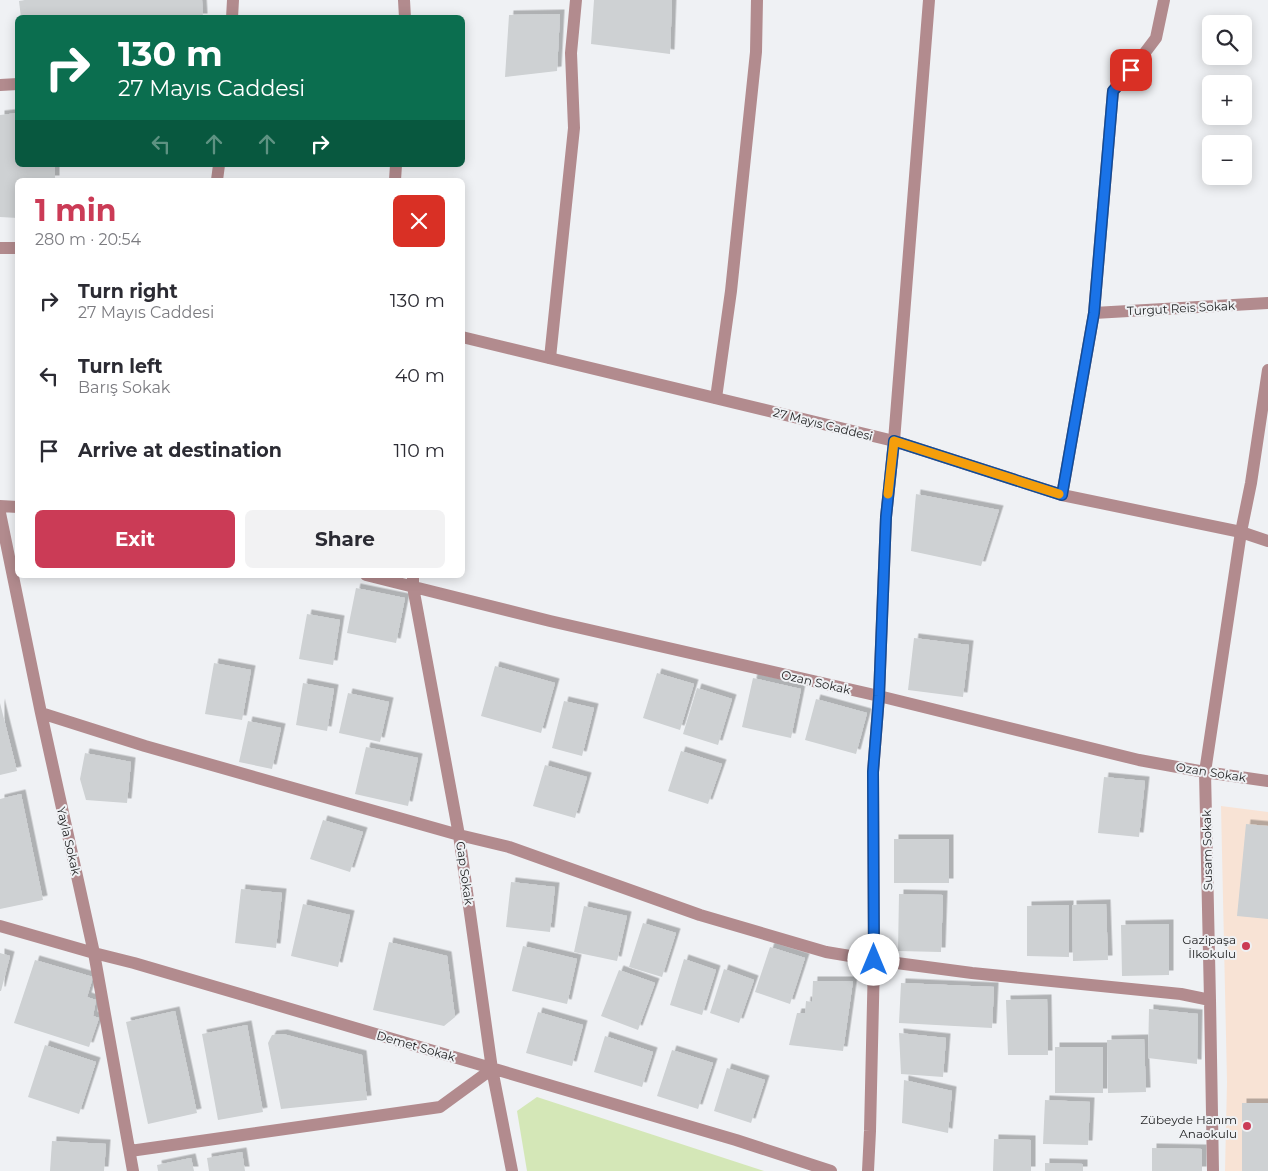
<!DOCTYPE html>
<html lang="en">
<head>
<meta charset="utf-8">
<style>
  :root { --surface:#fff; --page:#f2f2f3; --text:#2b2b33; --muted:#7c7c81; --accent:#cb3b56 }
  body { margin:0; font-family:Montserrat,sans-serif; background:var(--page); color:var(--text); height:100vh; display:flex; flex-direction:column; font-size:19px; white-space:nowrap }
  * { box-sizing:border-box; margin:0 }
  p { font-size:16px; color:var(--muted) }
  .icon { flex:none; width:28px; height:28px; fill:none; stroke:currentColor; stroke-width:2; stroke-linecap:round; stroke-linejoin:round }
  .map { position:relative; flex:1; overflow:hidden }
  .panel { position:absolute; left:15px; top:178px; width:450px; height:400px; display:flex; flex-direction:column; background:var(--surface); border-radius:8px; box-shadow:0 2px 12px #0003 }
  .panel>* { flex:none }
  .hud { position:absolute; left:15px; top:15px; width:450px; height:152px; border-radius:8px; box-shadow:0 2px 12px #0003; background:#0b6e4f; color:#fff; overflow:hidden }
  .fabs { position:absolute; left:1202px; top:15px; display:grid; gap:10px }
  .fabs a { display:grid; place-items:center; width:50px; height:50px; border-radius:8px; background:var(--surface); box-shadow:0 2px 12px #0003; font-size:25px }
  .pin { position:absolute; display:grid; place-items:center; width:42px; height:42px; color:#fff; margin:-21px; border-radius:10px; box-shadow:0 2px 8px #0006 }
  .me { position:absolute; width:55px; margin:-28px; rotate:0deg; stroke-linejoin:round; filter:drop-shadow(0 0 4px #0008) }
  .turn { display:flex; align-items:center; gap:18px; height:105px; padding:0 20px; font-size:22px }
  .turn .icon { width:65px; height:65px; stroke-width:2.5 }
  .turn b { display:block; font-size:35px; line-height:42px }
  .lanes { display:flex; align-items:center; height:48px; padding:0 20px; background:#0003; justify-content:center; gap:25px; direction:ltr }
  .lanes .off { opacity:.35 }
  .round { display:grid; place-items:center; flex:none; width:52px; height:52px; border-radius:8px; background:var(--page) }
  .head { display:flex; align-items:center; justify-content:space-between; height:85px; padding:0 20px }
  h1 { font-size:30px; font-weight:700; line-height:38px; color:var(--accent) }
  .button { display:flex; gap:10px; margin-top:auto; padding:10px 20px }
  .button a { flex:1; height:58px; border-radius:8px; background:var(--accent); color:#fff; font-size:20px; font-weight:700; line-height:58px; text-align:center }
  .button a+a { background:var(--page); color:var(--text) }
  ul { padding:0; list-style:none }
  li { display:flex; align-items:center; gap:15px; height:75px; padding:0 20px }
  li div { flex:1 }
  li b { display:block; font-size:19px }
  li em { font-style:normal }
  .map>svg:first-child { display:block }
  .education { fill:#f8e3d5 }
  .green { fill:#d4e7b7 }
  .building { fill:#ced1d3; filter:url(#shadow) }
  .lines { fill:none; stroke-linecap:round; stroke-linejoin:round }
  .minor { stroke:#b28b8e; stroke-width:12 }
  .tertiary { stroke:#b28b8e; stroke-width:12 }
  .route-casing { stroke:#114b97; stroke-width:12 }
  .route { stroke:#1a73e8; stroke-width:9 }
  .slow { stroke:#f59e0b; stroke-width:9 }
  .poi-dot { fill:#cb3b56; stroke:#eff1f4; stroke-width:2 }
  .labels { text-anchor:middle; dominant-baseline:central; stroke-width:4; stroke-linejoin:round; paint-order:stroke }
  .street-label { font-size:12px; fill:#1e1f20; stroke:#eff1f4 }
  .poi-label { font-size:12px; fill:#1e1f20; stroke:#eff1f4; text-anchor:end }
</style>
</head>
<body>
<div class="map">
<svg width="1268" height="1171" viewBox="0 0 1268 1171">
  <defs>
    <filter id="shadow"><feDropShadow dx="4.5" dy="-4.5" stdDeviation="0" flood-color="#0004"/></filter>
  </defs>
  <rect width="100%" height="100%" fill="#eff1f4"/>
  <path class="education" d="M 1221,806 L 1268,812 L 1268,1171 L 1225,1171 L 1227,1082 Z"/>
  <path class="green" d="M 537,1097 L 764,1171 L 527,1171 L 517,1111 Z"/>
  <path class="building" d="M 26,0 L 202,0 L 203,18 L 21,18 L 19,1 Z
    M 594,0 L 672,0 L 670,54 L 591,44 Z
    M 560,14 L 557,71 L 505,77 L 509,15 Z
    M 18,113 L 18,165 L 55,165 L 55,180 L 18,180 L 18,218 L 0,217 L 0,115 Z
    M 916,494 L 999,510 L 981,566 L 911,551 Z
    M 356,588 L 405,598 L 396,643 L 347,633 Z
    M 307,614 L 340,620 L 333,665 L 299,659 Z
    M 914,638 L 969,645 L 963,697 L 908,690 Z
    M 214,663 L 251,670 L 242,720 L 205,714 Z
    M 495,666 L 555,683 L 541,733 L 481,716 Z
    M 657,673 L 694,684 L 680,730 L 643,718 Z
    M 753,678 L 801,689 L 791,738 L 742,727 Z
    M 303,683 L 334,689 L 327,731 L 296,725 Z
    M 697,688 L 732,699 L 718,745 L 683,734 Z
    M 348,693 L 389,702 L 380,742 L 339,733 Z
    M 816,699 L 867,713 L 856,754 L 805,740 Z
    M 564,701 L 594,708 L 582,756 L 552,748 Z
    M 0,703 L 17,771 L 0,775 Z
    M 248,721 L 281,728 L 272,769 L 239,762 Z
    M 366,747 L 418,758 L 408,806 L 355,794 Z
    M 681,751 L 722,764 L 708,804 L 668,791 Z
    M 85,753 L 131,762 L 127,803 L 86,800 L 80,779 Z
    M 545,765 L 587,777 L 575,818 L 533,806 Z
    M 1104,777 L 1145,781 L 1139,837 L 1098,833 Z
    M 21,794 L 43,900 L 0,909 L 0,799 Z
    M 323,820 L 363,832 L 350,872 L 310,859 Z
    M 1246,824 L 1268,826 L 1268,919 L 1237,916 Z
    M 894,839 L 949,839 L 949,883 L 894,883 Z
    M 511,882 L 555,887 L 550,932 L 506,927 Z
    M 241,889 L 282,893 L 276,948 L 235,943 Z
    M 899,894 L 943,895 L 941,952 L 898,951 Z
    M 303,904 L 350,915 L 338,967 L 291,956 Z
    M 1106,904 L 1108,960 L 1073,961 L 1072,905 Z
    M 1069,905 L 1069,957 L 1027,956 L 1027,906 Z
    M 584,906 L 627,916 L 617,961 L 574,952 Z
    M 643,923 L 676,933 L 662,977 L 629,967 Z
    M 1169,924 L 1169,975 L 1122,976 L 1121,925 Z
    M 389,942 L 447,956 L 455,1017 L 444,1026 L 373,1010 Z
    M 523,946 L 577,959 L 567,1004 L 512,991 Z
    M 770,947 L 805,958 L 790,1004 L 755,992 Z
    M 0,953 L 10,956 L 1,991 L 0,991 Z
    M 684,959 L 716,970 L 702,1015 L 670,1005 Z
    M 35,960 L 93,977 L 87,997 L 96,1000 L 93,1016 L 99,1018 L 89,1047 L 14,1023 Z
    M 724,969 L 754,980 L 739,1023 L 710,1013 Z
    M 619,970 L 655,983 L 638,1030 L 601,1016 Z
    M 813,981 L 853,981 L 843,1051 L 789,1045 L 797,1013 L 805,1013 L 806,1001 L 812,1002 Z
    M 901,983 L 994,987 L 992,1028 L 899,1023 Z
    M 1047,999 L 1048,1055 L 1008,1055 L 1006,1000 Z
    M 1149,1009 L 1198,1014 L 1197,1064 L 1148,1058 Z
    M 175,1011 L 197,1113 L 148,1124 L 126,1022 Z
    M 538,1012 L 583,1025 L 572,1066 L 526,1053 Z
    M 247,1025 L 263,1112 L 218,1120 L 202,1034 Z
    M 899,1033 L 946,1038 L 943,1077 L 901,1074 Z
    M 283,1034 L 362,1055 L 367,1100 L 281,1109 L 268,1043 L 272,1035 Z
    M 605,1036 L 653,1052 L 642,1087 L 594,1072 Z
    M 1144,1039 L 1146,1092 L 1108,1093 L 1107,1040 Z
    M 45,1045 L 96,1062 L 79,1114 L 28,1097 Z
    M 1055,1047 L 1103,1047 L 1103,1093 L 1055,1093 Z
    M 672,1050 L 713,1063 L 698,1109 L 657,1096 Z
    M 727,1068 L 765,1080 L 751,1123 L 714,1111 Z
    M 904,1080 L 952,1091 L 948,1133 L 902,1123 Z
    M 1045,1100 L 1090,1102 L 1088,1145 L 1043,1144 Z
    M 1242,1103 L 1268,1103 L 1268,1171 L 1242,1171 Z
    M 994,1139 L 1031,1140 L 1031,1171 L 993,1171 Z
    M 52,1141 L 106,1144 L 104,1171 L 50,1171 Z
    M 1152,1148 L 1202,1149 L 1202,1171 L 1152,1171 Z
    M 242,1152 L 245,1171 L 209,1171 L 207,1158 Z
    M 191,1158 L 194,1171 L 158,1171 L 157,1165 Z
    M 1045,1163 L 1083,1164 L 1083,1171 L 1045,1171 Z"/>
  <g class="lines">
    <path class="minor" d="M 404,0 L 405,18
      M 232,18 L 233,0
      M 0,85 L 18,84
      M 217,180 L 219,165
      M 395,180 L 396,165
      M 1094,313 L 1268,303
      M 550,358 L 574,128 L 571,53 L 576,0
      M 716,398 L 731,291 L 756,52 L 757,0
      M 1062,495 L 1094,313 L 1113,91 L 1131,71 L 1156,38 L 1164,0
      M 0,506 L 18,507
      M 0,513 L 41,713 L 94,953 L 133,1171
      M 366,575 L 550,621 L 879,696 L 1139,760 L 1205,772 L 1268,781
      M 413,575 L 413,587 L 459,835 L 492,1069 L 512,1171
      M 41,713 L 145,746 L 459,835 L 509,847 L 700,915 L 826,952 L 874,960 L 972,973 L 1181,994 L 1210,1000
      M 0,926 L 94,953 L 134,963 L 736,1140 L 831,1171
      M 130,1151 L 440,1107 L 492,1069
      M 868,1171 L 870,1131 L 874,960 L 873,772 L 879,696 L 886,517 L 894,441 L 929,0
      M 1213,1171 L 1210,1000 L 1205,772 L 1241,532 L 1251,483 L 1268,370"/>
    <path class="tertiary" d="M 0,248 L 18,248
      M 462,337 L 894,441 L 1062,495 L 1241,532 L 1268,541"/>
  </g>
  <g class="lines">
    <defs>
      <path id="route" d="M 874,960 L 873,772 L 879,696 L 886,517 L 894,441 L 1062,495 L 1094,313 L 1113,91 L 1131,70"/>
    </defs>
    <use href="#route" class="route-casing"/>
    <use href="#route" class="route"/>
    <path class="slow" d="M 888,494 L 894,441 L 1059,494"/>
  </g>
  <g class="poi-dot">
    <circle cx="1246" cy="946" r="5"/>
    <circle cx="1247" cy="1126" r="5"/>
  </g>
  <g class="labels">
    <g class="street-label">
      <text transform="translate(1181 308) rotate(-3)">Turgut Reis Sokak</text>
      <text transform="translate(823 424) rotate(14)">27 Mayıs Caddesi</text>
      <text transform="translate(816 682) rotate(13)">Ozan Sokak</text>
      <text transform="translate(1211 772) rotate(9)">Ozan Sokak</text>
      <text transform="translate(69 841) rotate(77)">Yayla Sokak</text>
      <text transform="translate(1207 850) rotate(-91)">Susam Sokak</text>
      <text transform="translate(465 873) rotate(82)">Gap Sokak</text>
      <text transform="translate(416 1046) rotate(16)">Demet Sokak</text>
    </g>
    <g class="poi-label">
      <text x="1236" y="939">Gazipaşa<tspan x="1236" dy="14">İlkokulu</tspan></text>
      <text x="1237" y="1119">Zübeyde Hanım<tspan x="1237" dy="14">Anaokulu</tspan></text>
    </g>
  </g>
</svg>
<div class="fabs">
<a><svg class="icon" aria-label="search" viewBox="0 0 24 24"><circle cx="10" cy="10" r="6"/><path d="M15 15l6 6"/></svg></a>
<a>+</a>
<a>−</a>
</div>
<div class="pin" style="left:1131px;top:70px;background:#d93025"><svg class="icon" aria-label="arrive" viewBox="0 0 24 24"><path d="M6 21V4h12l-3 4 3 4H6"/></svg></div>
<svg class="me" style="left:874px;top:960px" viewBox="-20 -20 40 40"><circle r="19" fill="#fff"/><path d="M0-13L10 11 0 6-10 11z" fill="#1a73e8"/></svg>
<div class="hud">
<div class="turn"><svg class="icon" aria-label="right" viewBox="0 0 24 24"><path d="M7 20v-9h11M14 6l5 5-5 5"/></svg><div><b>130 m</b>27 Mayıs Caddesi</div></div>
<div class="lanes"><svg class="icon off" aria-label="left" viewBox="0 0 24 24"><path d="M17 20v-9H6M10 6l-5 5 5 5"/></svg><svg class="icon off" aria-label="ahead" viewBox="0 0 24 24"><path d="M12 20V5M6 11l6-6 6 6"/></svg><svg class="icon off" aria-label="ahead" viewBox="0 0 24 24"><path d="M12 20V5M6 11l6-6 6 6"/></svg><svg class="icon" aria-label="right" viewBox="0 0 24 24"><path d="M7 20v-9h11M14 6l5 5-5 5"/></svg></div>
</div>
<section class="panel">
<div class="head"><div><h1>1 min</h1><p>280 m · 20:54</p></div><a class="round" style="background:#d93025;color:#fff"><svg class="icon" aria-label="close" viewBox="0 0 24 24"><path d="M6 6l12 12M18 6L6 18"/></svg></a></div>
<ul>
<li><svg class="icon" aria-label="right" viewBox="0 0 24 24"><path d="M7 20v-9h11M14 6l5 5-5 5"/></svg><div><b>Turn right</b><p>27 Mayıs Caddesi</p></div><em>130 m</em></li>
<li><svg class="icon" aria-label="left" viewBox="0 0 24 24"><path d="M17 20v-9H6M10 6l-5 5 5 5"/></svg><div><b>Turn left</b><p>Barış Sokak</p></div><em>40 m</em></li>
<li><svg class="icon" aria-label="arrive" viewBox="0 0 24 24"><path d="M6 21V4h12l-3 4 3 4H6"/></svg><div><b>Arrive at destination</b></div><em>110 m</em></li>
</ul>
<div class="button"><a>Exit</a><a>Share</a></div>
</section>
</div>
</body>
</html>
